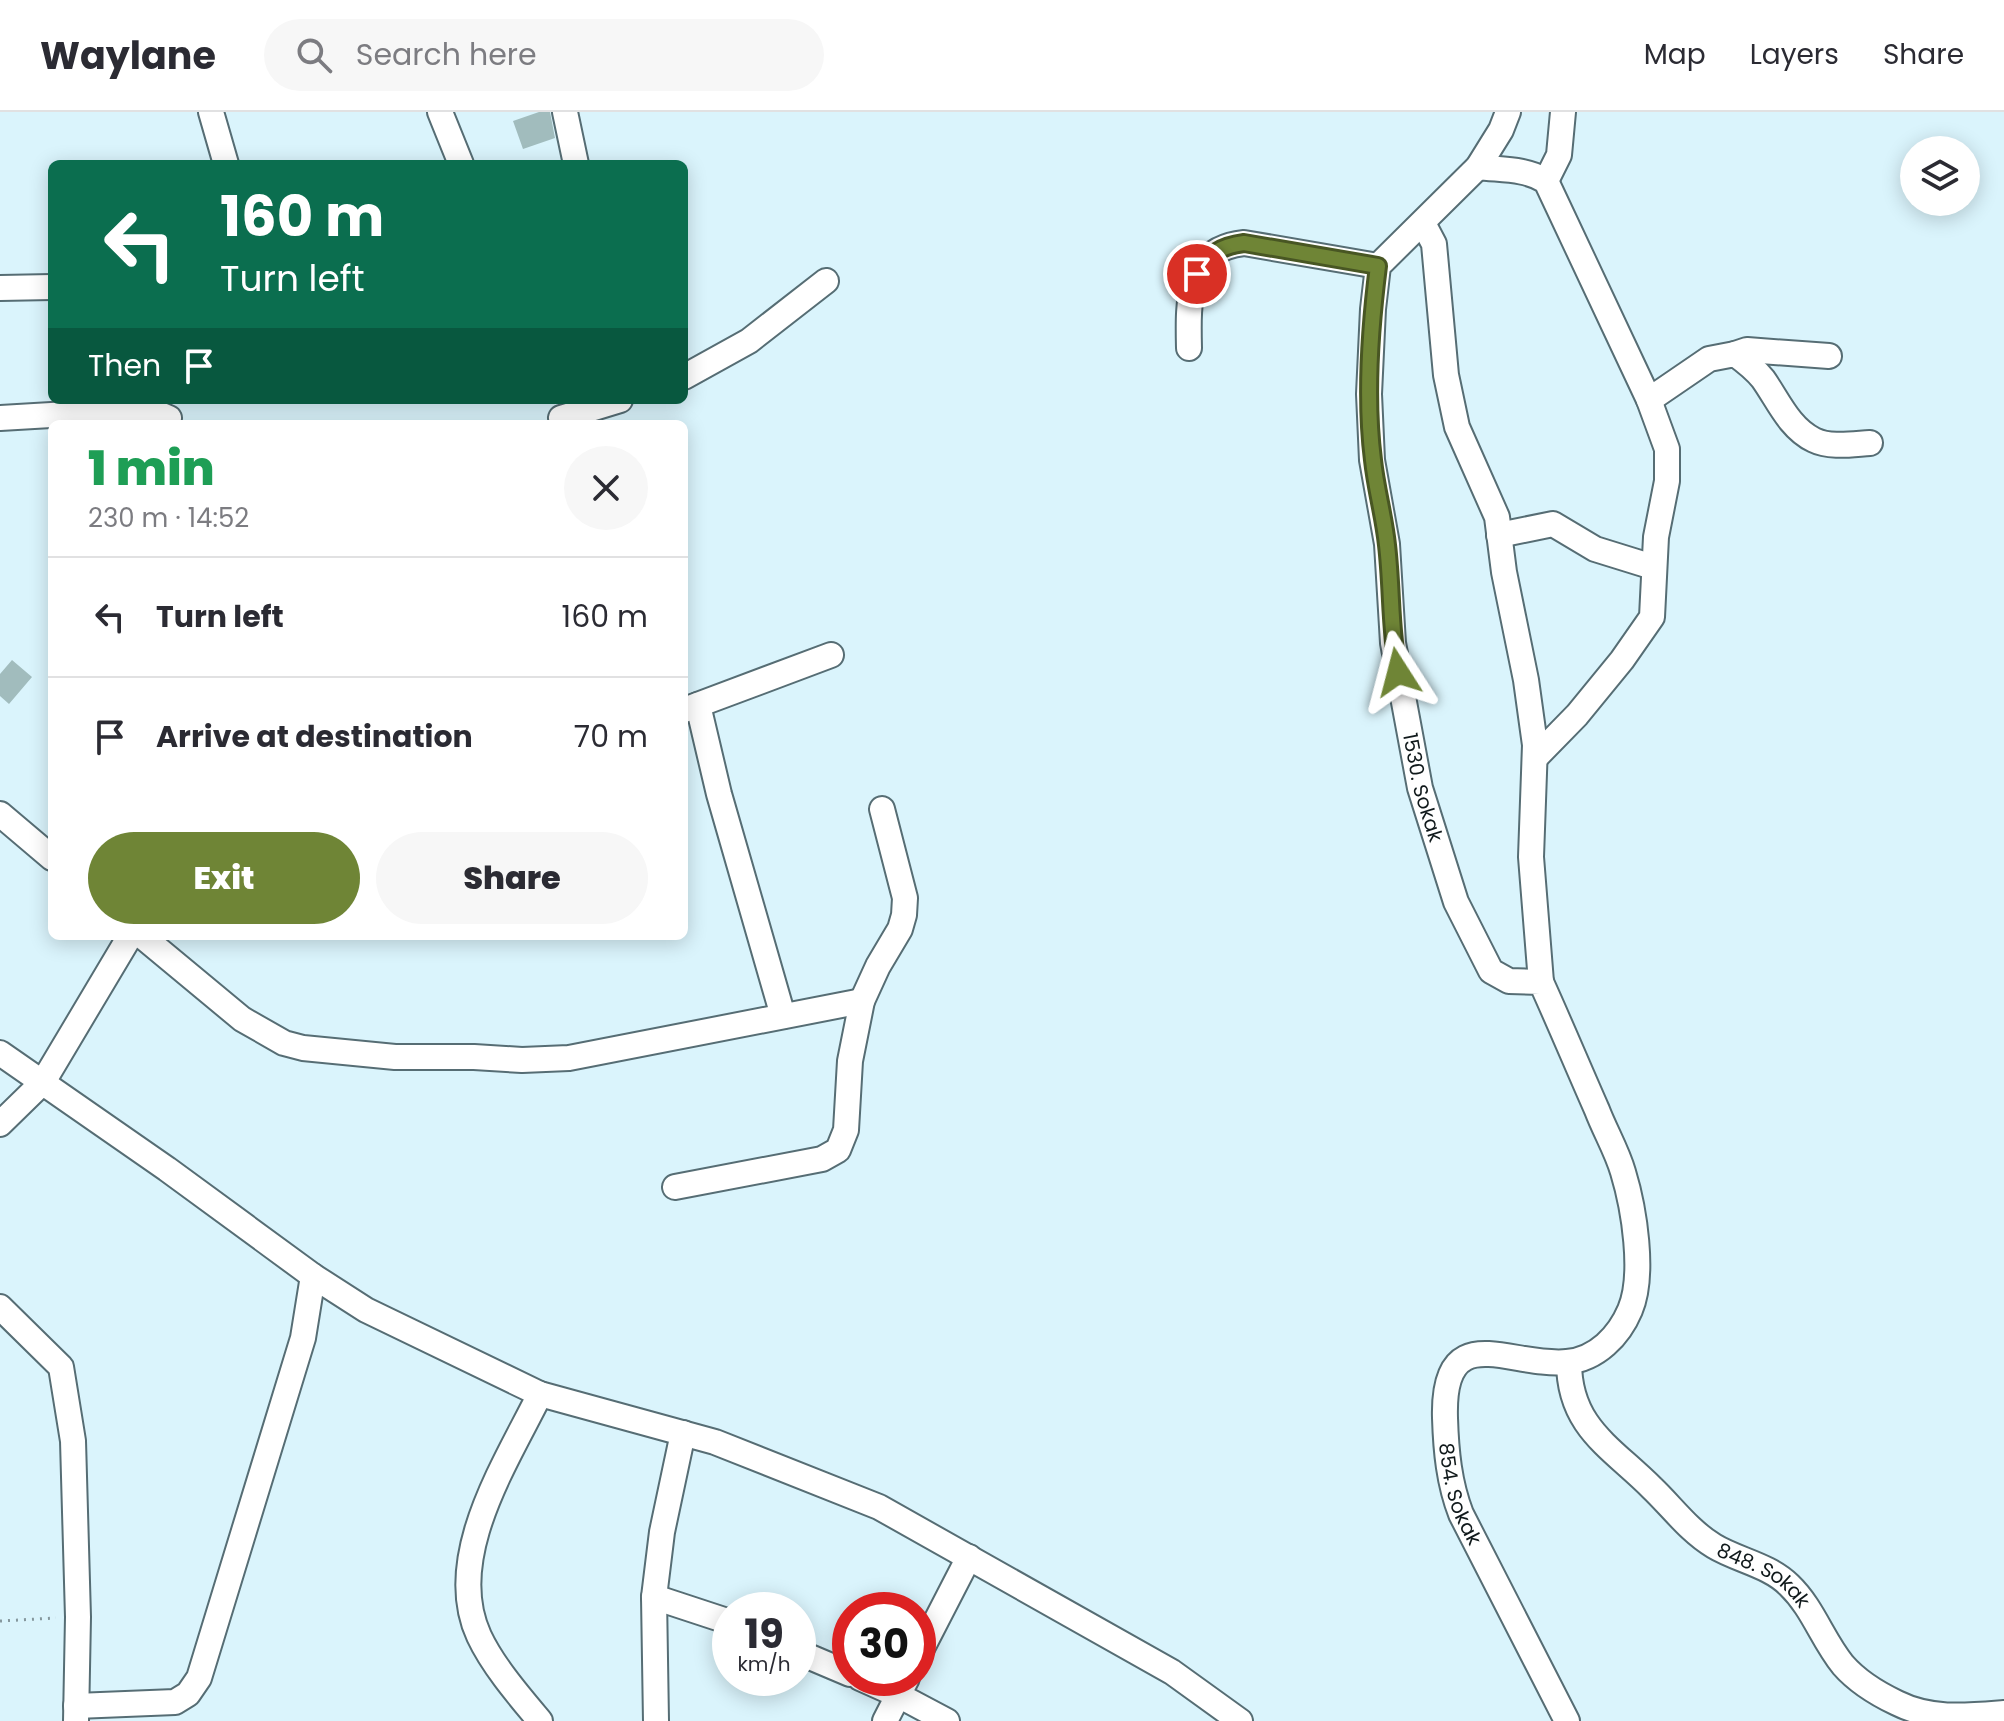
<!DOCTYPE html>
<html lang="en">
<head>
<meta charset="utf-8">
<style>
  :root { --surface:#fff; --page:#f7f7f7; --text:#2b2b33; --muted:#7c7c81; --line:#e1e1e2; --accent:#6f8536 }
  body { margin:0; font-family:Poppins,sans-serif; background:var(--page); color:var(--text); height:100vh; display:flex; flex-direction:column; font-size:30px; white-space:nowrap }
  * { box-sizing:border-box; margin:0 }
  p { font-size:26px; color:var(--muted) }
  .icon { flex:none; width:44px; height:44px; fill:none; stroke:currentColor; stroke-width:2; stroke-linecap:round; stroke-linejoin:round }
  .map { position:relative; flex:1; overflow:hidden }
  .sheet { position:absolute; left:48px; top:308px; width:640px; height:520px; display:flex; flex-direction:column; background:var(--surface); border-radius:12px; box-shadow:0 4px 20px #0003 }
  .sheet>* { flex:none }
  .top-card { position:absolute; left:48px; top:48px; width:640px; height:244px; border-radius:12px; box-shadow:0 4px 20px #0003; background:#0b6e4f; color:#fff; overflow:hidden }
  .tools { position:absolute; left:1900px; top:24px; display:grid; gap:16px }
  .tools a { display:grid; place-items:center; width:80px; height:80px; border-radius:50%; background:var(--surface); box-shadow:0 4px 20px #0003; font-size:40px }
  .speed { position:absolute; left:712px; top:1480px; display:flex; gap:16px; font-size:40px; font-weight:700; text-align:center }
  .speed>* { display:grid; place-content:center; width:104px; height:104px; border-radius:50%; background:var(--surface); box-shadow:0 4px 20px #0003; line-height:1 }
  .speed small { font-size:20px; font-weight:400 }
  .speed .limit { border:12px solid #d22; background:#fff; color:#111 }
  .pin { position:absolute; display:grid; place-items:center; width:68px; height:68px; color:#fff; margin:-34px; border:4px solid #fff; border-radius:50%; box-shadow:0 2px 8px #0007 }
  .me { position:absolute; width:88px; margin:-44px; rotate:351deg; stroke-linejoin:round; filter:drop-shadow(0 0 6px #0008) }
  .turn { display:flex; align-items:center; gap:28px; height:168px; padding:0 40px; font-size:36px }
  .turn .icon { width:104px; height:104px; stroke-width:2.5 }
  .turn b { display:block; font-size:56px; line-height:68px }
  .then { display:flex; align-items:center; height:76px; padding:0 40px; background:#0003; gap:16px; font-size:30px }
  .round { display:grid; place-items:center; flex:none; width:84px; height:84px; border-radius:42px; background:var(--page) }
  .head { display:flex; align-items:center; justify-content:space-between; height:136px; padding:0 40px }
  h1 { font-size:48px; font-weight:800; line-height:60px; color:#1e9e55 }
  .button { display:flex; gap:16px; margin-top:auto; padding:16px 40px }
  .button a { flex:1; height:92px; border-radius:48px; background:var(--accent); color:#fff; font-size:32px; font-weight:800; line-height:92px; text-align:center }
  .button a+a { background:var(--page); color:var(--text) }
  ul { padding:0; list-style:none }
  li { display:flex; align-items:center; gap:24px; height:120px; padding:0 40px; border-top:2px solid var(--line) }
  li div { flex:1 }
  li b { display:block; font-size:30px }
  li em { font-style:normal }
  header { display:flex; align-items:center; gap:48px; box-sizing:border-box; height:112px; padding:0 40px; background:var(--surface); border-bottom:2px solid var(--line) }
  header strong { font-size:38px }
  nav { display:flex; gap:44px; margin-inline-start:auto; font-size:28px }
  .search { width:560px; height:72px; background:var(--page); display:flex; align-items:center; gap:20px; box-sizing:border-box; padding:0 28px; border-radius:44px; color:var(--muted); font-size:30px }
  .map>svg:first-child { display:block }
  .building { fill:#a1bcbd }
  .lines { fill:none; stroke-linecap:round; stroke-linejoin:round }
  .minor-casing { stroke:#566d74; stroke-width:28 }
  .path { stroke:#85979d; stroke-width:3; stroke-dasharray:2 6; stroke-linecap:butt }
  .minor { stroke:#fff; stroke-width:24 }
  .route-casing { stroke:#485623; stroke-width:20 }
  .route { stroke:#6f8536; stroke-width:14 }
  .labels { text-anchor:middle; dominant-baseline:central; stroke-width:7; stroke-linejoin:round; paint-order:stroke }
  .street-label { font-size:20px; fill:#10191b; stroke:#fff }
</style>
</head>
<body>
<header>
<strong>Waylane</strong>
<div class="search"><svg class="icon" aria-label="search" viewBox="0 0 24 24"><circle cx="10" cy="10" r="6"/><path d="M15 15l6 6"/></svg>Search here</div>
<nav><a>Map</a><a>Layers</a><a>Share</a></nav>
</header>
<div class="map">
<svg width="2004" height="1609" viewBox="0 0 2004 1609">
  <rect width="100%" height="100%" fill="#daf4fc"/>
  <path class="building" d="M 539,0 L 550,0 L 555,26 L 523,37 L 513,9 Z
    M 12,548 L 32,565 L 9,592 L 0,584 L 0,562 Z"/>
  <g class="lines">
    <defs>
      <g id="minor">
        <path d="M 211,0 L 226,52"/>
        <path d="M 440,0 L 461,52"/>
        <path d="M 565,0 L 576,52"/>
        <path id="s1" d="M 1508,0 L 1501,18 L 1478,55 L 1378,154 L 1373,197 L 1369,282 L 1372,348 L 1387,432 L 1393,531 L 1420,676 L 1456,790 L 1491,859 L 1509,869 L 1541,870 C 1560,912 1578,955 1597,998 C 1605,1019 1617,1039 1623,1060 C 1634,1096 1645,1163 1630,1198 C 1619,1224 1597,1247 1567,1250 C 1510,1256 1442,1204 1445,1306 C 1446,1339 1449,1371 1461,1402 L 1567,1609"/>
        <path d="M 1478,55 C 1501,58 1525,56 1546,69 L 1649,288 L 1667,337 L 1667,369 L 1656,425 L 1652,505 L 1622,548 L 1577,603 L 1535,646"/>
        <path d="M 1546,69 L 1559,43 L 1563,0"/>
        <path d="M 1423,111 L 1434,132 L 1446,263 L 1457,315 L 1497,405 L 1504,460 L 1526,568 L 1535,633 L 1531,745 L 1541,870"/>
        <path d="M 0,176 L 52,175"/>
        <path d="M 1189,236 C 1188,191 1186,137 1244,131 L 1378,154"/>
        <path d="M 1735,242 L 1747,238 L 1829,244"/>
        <path d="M 684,265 L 749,229 L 826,169"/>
        <path d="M 1649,288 L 1709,247 L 1735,242 C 1746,250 1755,257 1763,267 C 1778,288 1789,316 1814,328 C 1830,336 1853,332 1870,331"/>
        <path d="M 0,306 L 136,298 L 155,300 L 169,306"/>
        <path d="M 561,306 L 620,288"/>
        <path d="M 1499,423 L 1553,412 L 1595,437 L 1653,455"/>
        <path d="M 698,593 L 719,682 L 783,904"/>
        <path d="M 684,598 L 831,543"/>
        <path d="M 0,702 L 52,746"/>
        <path d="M 142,824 L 242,907 L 284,931 L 303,936 L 395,945 L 474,945 L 522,948 L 569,946 L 862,889"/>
        <path d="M 0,941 L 167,1057 L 313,1164 L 366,1198 L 540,1282 L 715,1330 L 879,1395 L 1172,1560 L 1240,1609"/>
        <path d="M 0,1012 L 43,970 L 130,824"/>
        <path d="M 675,1075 L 822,1047 L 838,1038 L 846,1018 L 850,949 L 862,889 L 878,854 L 900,817 L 904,803 L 905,786 L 882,697"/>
        <path d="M 0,1195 L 61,1255 L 73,1329 L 78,1505 L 76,1609"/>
        <path id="s2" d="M 1569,1250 C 1569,1315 1611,1335 1652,1376 C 1672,1395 1689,1419 1714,1434 C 1737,1448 1769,1453 1789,1473 C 1813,1496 1822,1527 1843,1553 C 1857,1569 1878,1582 1897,1591 C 1931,1608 1967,1604 2004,1601"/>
        <path d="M 540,1282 C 506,1351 443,1446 479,1524 C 493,1554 519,1584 540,1609"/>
        <path d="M 654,1485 L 730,1510"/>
        <path d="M 798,1540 L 850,1562"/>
        <path d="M 918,1544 L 969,1445"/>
        <path d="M 860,1566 L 898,1583 L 947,1609"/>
        <path d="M 76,1594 L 175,1590 L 188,1582 L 199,1566 L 303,1226 L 313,1164"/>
        <path d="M 656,1609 L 654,1485 L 662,1420 L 683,1321"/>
        <path d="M 885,1609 L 907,1566"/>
      </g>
    </defs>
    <use href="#minor" class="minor-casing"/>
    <path class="path" d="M 0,1509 L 56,1506"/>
    <use href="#minor" class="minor"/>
  </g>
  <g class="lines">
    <defs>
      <path id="route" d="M 1197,162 C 1208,142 1221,134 1244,131 L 1378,154 C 1370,217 1365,285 1373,348 C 1376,377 1384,404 1387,433 C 1392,475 1390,518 1398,560"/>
    </defs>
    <use href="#route" class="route-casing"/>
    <use href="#route" class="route"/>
  </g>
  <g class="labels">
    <g class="street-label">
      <text stroke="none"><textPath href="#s1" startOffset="730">1530. Sokak</textPath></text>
      <text stroke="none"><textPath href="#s1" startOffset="1660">854. Sokak</textPath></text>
      <text stroke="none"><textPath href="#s2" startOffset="300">848. Sokak</textPath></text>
    </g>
  </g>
</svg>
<div class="tools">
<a><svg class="icon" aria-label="layers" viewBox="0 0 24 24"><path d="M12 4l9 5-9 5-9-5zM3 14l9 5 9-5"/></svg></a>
</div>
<div class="speed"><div>19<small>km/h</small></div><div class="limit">30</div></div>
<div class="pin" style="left:1197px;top:162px;background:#d93025"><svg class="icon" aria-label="arrive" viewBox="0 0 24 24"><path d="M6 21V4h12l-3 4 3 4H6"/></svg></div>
<svg class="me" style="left:1398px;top:560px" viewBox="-20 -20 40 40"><path d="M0-17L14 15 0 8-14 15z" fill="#6f8536" stroke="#fff" stroke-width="4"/></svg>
<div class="top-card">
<div class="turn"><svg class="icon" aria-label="left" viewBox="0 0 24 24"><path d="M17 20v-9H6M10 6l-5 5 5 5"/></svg><div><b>160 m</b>Turn left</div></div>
<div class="then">Then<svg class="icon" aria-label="arrive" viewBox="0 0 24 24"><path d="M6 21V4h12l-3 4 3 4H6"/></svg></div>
</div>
<section class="sheet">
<div class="head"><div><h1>1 min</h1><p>230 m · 14:52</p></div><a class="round"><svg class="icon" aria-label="close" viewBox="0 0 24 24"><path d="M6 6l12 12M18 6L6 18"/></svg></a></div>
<ul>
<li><svg class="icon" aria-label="left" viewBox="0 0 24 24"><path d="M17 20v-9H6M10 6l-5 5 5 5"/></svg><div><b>Turn left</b></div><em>160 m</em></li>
<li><svg class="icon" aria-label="arrive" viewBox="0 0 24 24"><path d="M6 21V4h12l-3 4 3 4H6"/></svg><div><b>Arrive at destination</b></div><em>70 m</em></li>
</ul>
<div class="button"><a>Exit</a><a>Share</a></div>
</section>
</div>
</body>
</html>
